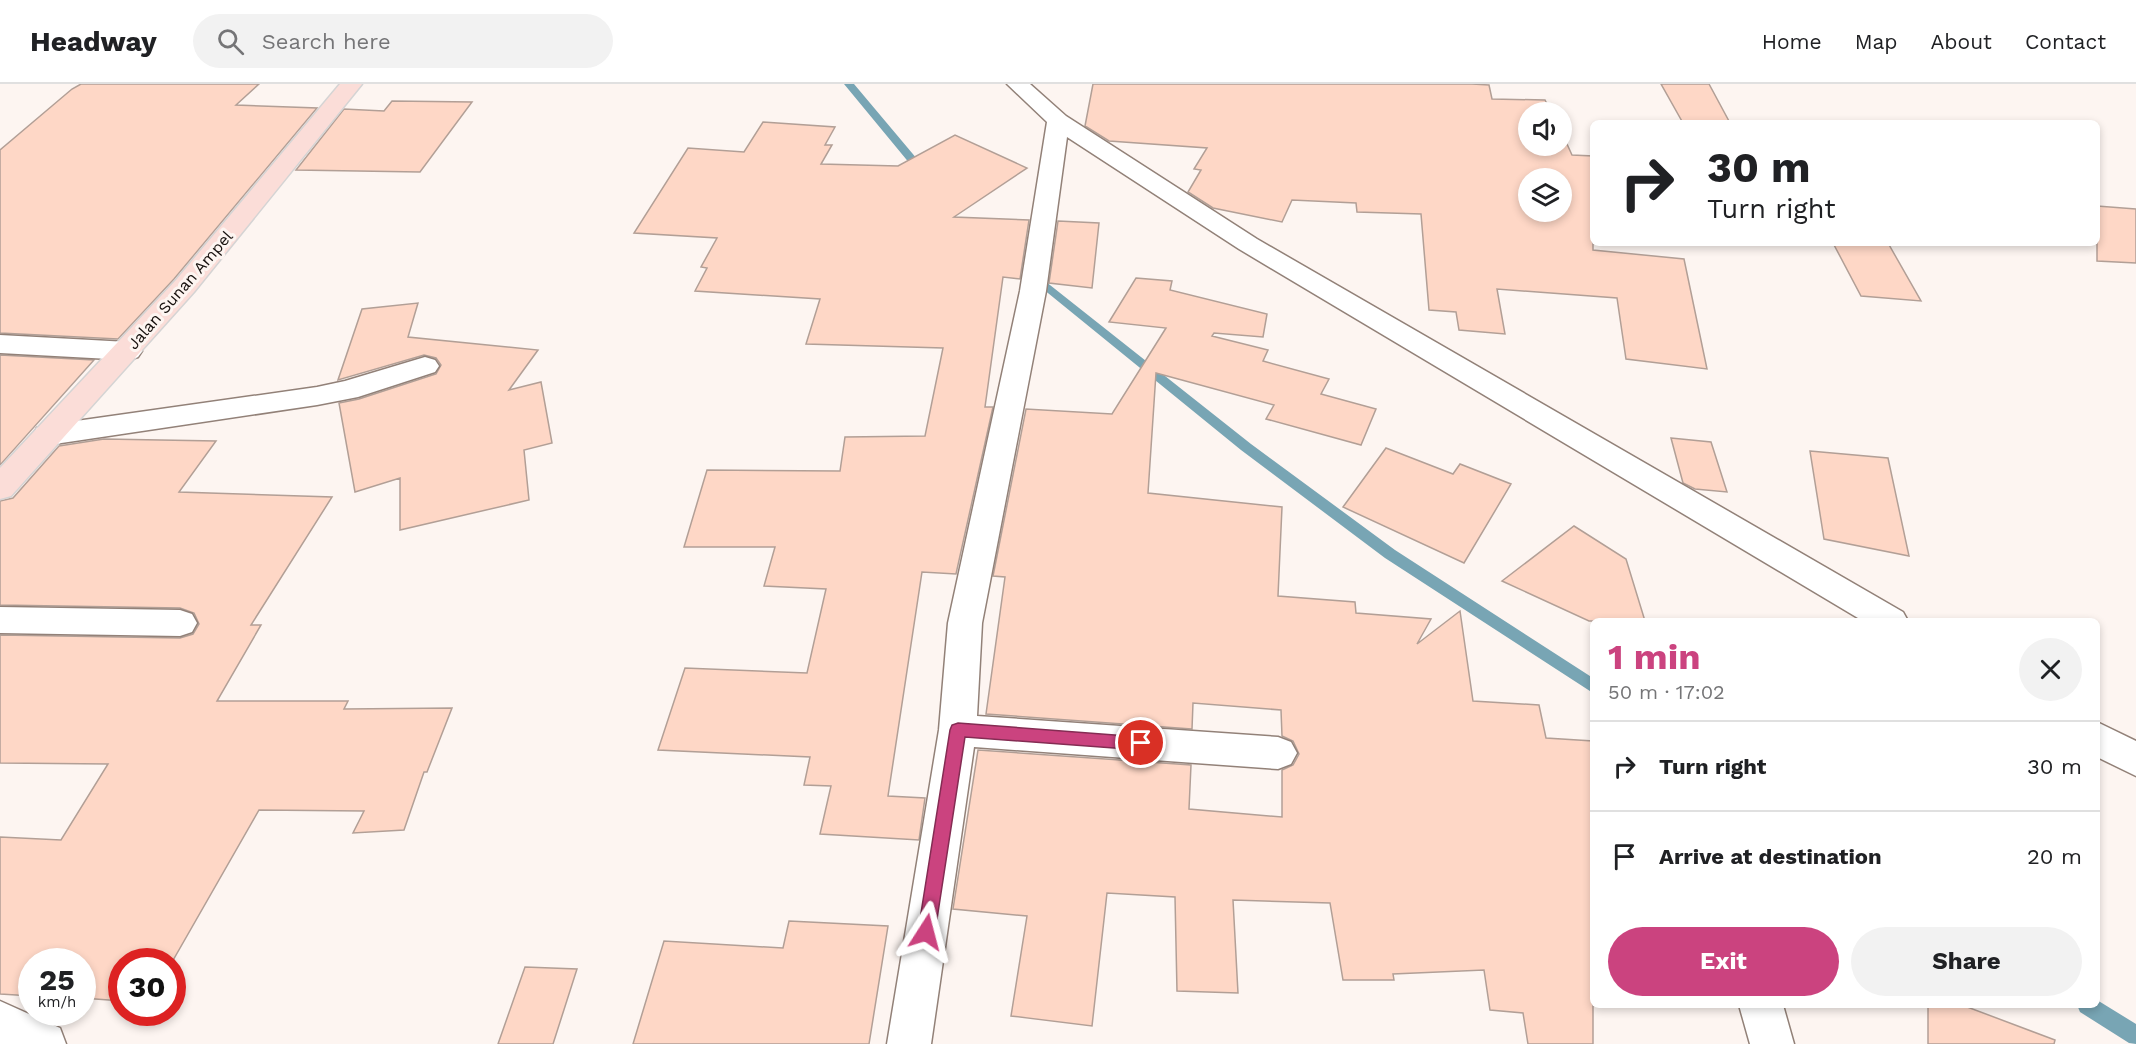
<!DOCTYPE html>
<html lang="en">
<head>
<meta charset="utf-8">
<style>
  :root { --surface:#fff; --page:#f2f2f2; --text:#202124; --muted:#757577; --line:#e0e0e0; --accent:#cb437f }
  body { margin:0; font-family:"Work Sans",sans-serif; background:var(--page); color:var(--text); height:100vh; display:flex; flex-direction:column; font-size:22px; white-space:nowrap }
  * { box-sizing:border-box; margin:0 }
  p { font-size:20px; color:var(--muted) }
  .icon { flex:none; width:33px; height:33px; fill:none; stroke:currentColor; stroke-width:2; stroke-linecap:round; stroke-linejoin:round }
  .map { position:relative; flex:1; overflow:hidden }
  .panel { position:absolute; left:1590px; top:534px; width:510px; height:390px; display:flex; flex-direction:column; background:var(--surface); border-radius:9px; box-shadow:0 3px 9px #0003 }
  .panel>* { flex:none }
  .guide { position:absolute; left:1590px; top:36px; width:510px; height:126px; border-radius:9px; box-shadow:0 3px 9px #0003; background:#fff; color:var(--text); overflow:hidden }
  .controls { position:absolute; left:1518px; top:18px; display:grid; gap:12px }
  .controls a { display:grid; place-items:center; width:54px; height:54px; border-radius:50%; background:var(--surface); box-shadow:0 3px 9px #0003; font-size:30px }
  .speed { position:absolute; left:18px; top:864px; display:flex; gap:12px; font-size:30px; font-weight:700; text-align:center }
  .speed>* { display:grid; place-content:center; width:78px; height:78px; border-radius:50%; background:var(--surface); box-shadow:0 3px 9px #0003; line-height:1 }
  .speed small { font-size:15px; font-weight:400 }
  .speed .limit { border:9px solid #d22; background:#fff; color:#111 }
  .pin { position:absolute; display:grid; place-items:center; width:51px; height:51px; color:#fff; margin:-26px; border:3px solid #fff; border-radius:50%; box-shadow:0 2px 6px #0007 }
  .me { position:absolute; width:66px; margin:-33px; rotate:9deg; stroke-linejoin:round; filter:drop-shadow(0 0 4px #0008) }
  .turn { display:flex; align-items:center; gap:21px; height:126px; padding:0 18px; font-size:27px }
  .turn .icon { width:78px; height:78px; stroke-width:2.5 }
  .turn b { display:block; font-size:42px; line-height:51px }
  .round { display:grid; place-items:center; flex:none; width:63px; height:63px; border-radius:32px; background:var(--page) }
  .summary { display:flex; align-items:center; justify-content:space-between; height:102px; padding:0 18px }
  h1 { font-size:36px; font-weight:700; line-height:45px; color:var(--accent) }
  .action { display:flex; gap:12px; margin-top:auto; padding:12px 18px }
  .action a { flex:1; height:69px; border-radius:36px; background:var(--accent); color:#fff; font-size:24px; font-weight:700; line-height:69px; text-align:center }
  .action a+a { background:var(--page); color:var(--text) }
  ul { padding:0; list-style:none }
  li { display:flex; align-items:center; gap:18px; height:90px; padding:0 18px; border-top:2px solid var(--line) }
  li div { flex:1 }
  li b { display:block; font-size:22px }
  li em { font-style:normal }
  header { display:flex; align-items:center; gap:36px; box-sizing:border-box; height:84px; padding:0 30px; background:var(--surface); border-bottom:2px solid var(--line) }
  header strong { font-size:28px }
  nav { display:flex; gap:33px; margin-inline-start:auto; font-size:21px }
  .search { width:420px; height:54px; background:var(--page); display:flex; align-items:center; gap:15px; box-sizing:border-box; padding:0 21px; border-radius:33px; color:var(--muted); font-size:22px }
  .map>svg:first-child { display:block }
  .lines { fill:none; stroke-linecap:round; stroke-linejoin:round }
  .stream { fill:#78a5b4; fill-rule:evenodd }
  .building { fill:#fed7c6; stroke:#b29f96; stroke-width:1.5; fill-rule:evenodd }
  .minor-casing { stroke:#928178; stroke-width:3 }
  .major-casing { stroke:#d5d4d4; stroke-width:3 }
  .minor { fill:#fff; fill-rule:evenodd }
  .major { fill:#fbddd8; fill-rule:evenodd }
  .route { fill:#cb437f; stroke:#842c53; stroke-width:1.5 }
  .labels { text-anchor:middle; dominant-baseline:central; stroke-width:6; stroke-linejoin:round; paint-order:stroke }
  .far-street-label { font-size:16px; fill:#17110e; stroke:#fdf5f1 }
</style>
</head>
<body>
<header>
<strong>Headway</strong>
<div class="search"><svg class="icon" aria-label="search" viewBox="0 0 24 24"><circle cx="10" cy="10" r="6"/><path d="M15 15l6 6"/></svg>Search here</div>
<nav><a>Home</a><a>Map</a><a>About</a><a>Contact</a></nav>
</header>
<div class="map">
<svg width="2136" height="960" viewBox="0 0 2136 960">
  <rect width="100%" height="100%" fill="#fdf5f1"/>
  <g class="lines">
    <path class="stream" d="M 844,0 L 854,0 L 928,88 L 928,92 L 920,92 Z
      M 1031,186 L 1251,360 L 1395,466 L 1593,594 L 1593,609 L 1385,474 L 1241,366 L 1027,192 L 1027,188 Z
      M 2097,916 L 2136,940 L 2136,960 L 2129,959 L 2080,928 L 2077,921 L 2097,921 Z"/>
  </g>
  <path class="building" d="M 81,0 L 259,0 L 236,21 L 317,24 L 174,195 L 118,255 L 0,249 L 0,66 L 72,5 Z
    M 1093,0 L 1472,0 L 1489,1 L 1492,15 L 1545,16 L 1551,28 L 1528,28 L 1528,62 L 1562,62 L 1562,49 L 1572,71 L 1593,72 L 1593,166 L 1684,175 L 1707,285 L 1626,275 L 1617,214 L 1497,205 L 1505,250 L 1459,246 L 1456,228 L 1429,226 L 1421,130 L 1357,128 L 1356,119 L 1292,116 L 1282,138 L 1213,124 L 1188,108 L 1201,86 L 1194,85 L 1207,64 L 1109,57 L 1085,42 ZM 1528,94 L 1562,94 L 1562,128 L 1528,128 Z
    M 1661,0 L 1709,0 L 1730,39 L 1683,39 Z
    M 392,17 L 472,18 L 420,88 L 296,86 L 344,25 L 384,27 Z
    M 763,38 L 835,43 L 825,61 L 832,61 L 821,80 L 898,82 L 955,51 L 1027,84 L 954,133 L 1029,136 L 1020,195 L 1003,193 L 985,323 L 993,323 L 956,490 L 922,488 L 888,712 L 925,714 L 919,756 L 820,750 L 831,702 L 804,701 L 810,673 L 658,666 L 685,584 L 807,589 L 826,505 L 764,502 L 775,463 L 684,463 L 707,386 L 840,387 L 845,353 L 925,352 L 943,264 L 806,260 L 820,215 L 695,207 L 707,184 L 701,183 L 717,154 L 634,149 L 688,64 L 744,68 Z
    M 2097,122 L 2136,125 L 2136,179 L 2097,177 Z
    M 1058,137 L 1099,139 L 1092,204 L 1049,199 Z
    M 1833,159 L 1888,159 L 1921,217 L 1861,212 Z
    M 1136,194 L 1172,197 L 1170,206 L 1267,230 L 1263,253 L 1214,249 L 1212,252 L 1268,266 L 1263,277 L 1329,295 L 1321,310 L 1376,325 L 1361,361 L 1266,335 L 1274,321 L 1156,289 L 1148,409 L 1282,423 L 1278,512 L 1355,518 L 1356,529 L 1431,535 L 1417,560 L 1460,527 L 1473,617 L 1539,621 L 1546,654 L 1593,657 L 1593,960 L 1528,960 L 1523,929 L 1490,926 L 1484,886 L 1393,890 L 1394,896 L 1343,896 L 1330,819 L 1233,816 L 1238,909 L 1177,907 L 1175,813 L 1107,809 L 1092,942 L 1011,932 L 1027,832 L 953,825 L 978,666 L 1191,681 L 1189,725 L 1282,733 L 1282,686 L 1293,681 L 1299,670 L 1293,657 L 1282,652 L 1281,626 L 1193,619 L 1192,645 L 986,630 L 1005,493 L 993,492 L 1026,325 L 1112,330 L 1166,244 L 1109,238 Z
    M 418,219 L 408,253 L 538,266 L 509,306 L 541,298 L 552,359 L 524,366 L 529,416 L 400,446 L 400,394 L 355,408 L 339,319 L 359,315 L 436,290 L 441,281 L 436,274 L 424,271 L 338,296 L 362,225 Z
    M 0,271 L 94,276 L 0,381 Z
    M 1671,354 L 1711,358 L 1727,408 L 1695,405 L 1683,399 Z
    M 104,355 L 216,357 L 179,408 L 332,413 L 251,541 L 261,541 L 217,617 L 348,617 L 344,625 L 452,624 L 427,688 L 424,688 L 404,746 L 353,749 L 364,727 L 259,726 L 172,878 L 122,878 L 122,917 L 82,914 L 82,878 L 32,878 L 32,912 L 0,910 L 0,753 L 61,756 L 108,680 L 0,679 L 0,551 L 180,554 L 193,550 L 199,540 L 194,529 L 180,524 L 0,521 L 0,417 L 13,414 L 59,362 Z
    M 1386,364 L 1453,390 L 1460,380 L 1511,400 L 1464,479 L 1343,423 Z
    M 1810,367 L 1888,374 L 1909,472 L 1824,455 Z
    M 1574,442 L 1626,475 L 1645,537 L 1589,537 L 1502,497 Z
    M 789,837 L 888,842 L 869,960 L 633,960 L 664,857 L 783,864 Z
    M 525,883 L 577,885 L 553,960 L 498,960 Z
    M 1928,921 L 1962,921 L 2055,956 L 2054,960 L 1928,960 Z"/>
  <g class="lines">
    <defs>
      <path id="minor" d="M 1007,0 L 1030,0 L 1066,32 L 1257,155 L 1903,528 L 1908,537 L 1863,537 L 1239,165 L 1067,53 L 1046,207 L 982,539 L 977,632 L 1278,653 L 1291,658 L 1297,669 L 1291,680 L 1278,685 L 974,663 L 931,960 L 887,960 L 939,646 L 948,539 L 1020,207 L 1047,38 Z
        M 0,251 L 128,258 L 138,261 L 142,267 L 138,273 L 128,276 L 0,269 Z
        M 425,273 L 435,276 L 439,282 L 435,288 L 358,313 L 317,321 L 48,361 L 37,358 L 33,351 L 37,344 L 48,341 L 317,303 L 345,297 Z
        M 0,523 L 180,526 L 192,530 L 197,539 L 192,548 L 180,552 L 0,549 Z
        M 2097,638 L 2136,657 L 2136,692 L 2097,673 Z
        M 0,917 L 60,944 L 66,960 L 0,960 Z
        M 1739,921 L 1783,921 L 1794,960 L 1750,960 Z"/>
      <path id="major" d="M 340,0 L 362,0 L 194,208 L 11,412 L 0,415 L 0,384 L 176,196 Z"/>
    </defs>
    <use href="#minor" class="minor-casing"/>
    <use href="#major" class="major-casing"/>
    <use href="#minor" class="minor"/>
    <use href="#major" class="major"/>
  </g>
  <path class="route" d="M 958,639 L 1141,653 L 1147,654 L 1149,659 L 1147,664 L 1141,666 L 965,653 L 935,848 L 932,854 L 926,856 L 920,854 L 918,848 L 950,646 L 952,641 Z"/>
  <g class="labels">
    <g class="far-street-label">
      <text transform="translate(180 206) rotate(-49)">Jalan Sunan Ampel</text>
    </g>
  </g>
</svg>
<div class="controls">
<a><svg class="icon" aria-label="sound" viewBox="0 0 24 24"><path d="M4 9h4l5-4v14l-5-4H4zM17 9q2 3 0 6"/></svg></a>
<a><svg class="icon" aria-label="layers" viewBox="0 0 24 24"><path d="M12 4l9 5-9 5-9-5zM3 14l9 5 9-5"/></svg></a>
</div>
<div class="speed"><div>25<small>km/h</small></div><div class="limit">30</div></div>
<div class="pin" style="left:1141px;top:659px;background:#d93025"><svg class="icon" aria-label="arrive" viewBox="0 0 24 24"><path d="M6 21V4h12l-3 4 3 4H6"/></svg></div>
<svg class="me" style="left:926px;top:848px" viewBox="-20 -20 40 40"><path d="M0-17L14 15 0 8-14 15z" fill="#cb437f" stroke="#fff" stroke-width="4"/></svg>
<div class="guide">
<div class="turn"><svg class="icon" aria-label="right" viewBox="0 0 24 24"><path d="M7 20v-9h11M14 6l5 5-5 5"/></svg><div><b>30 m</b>Turn right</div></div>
</div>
<section class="panel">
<div class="summary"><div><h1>1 min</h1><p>50 m · 17:02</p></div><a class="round"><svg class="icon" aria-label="close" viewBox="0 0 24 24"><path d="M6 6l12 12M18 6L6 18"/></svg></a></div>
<ul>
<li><svg class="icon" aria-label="right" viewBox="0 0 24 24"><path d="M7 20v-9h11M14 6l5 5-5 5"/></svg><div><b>Turn right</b></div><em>30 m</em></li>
<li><svg class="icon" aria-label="arrive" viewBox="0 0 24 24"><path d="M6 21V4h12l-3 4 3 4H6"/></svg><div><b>Arrive at destination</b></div><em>20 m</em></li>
</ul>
<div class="action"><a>Exit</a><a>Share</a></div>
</section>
</div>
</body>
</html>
